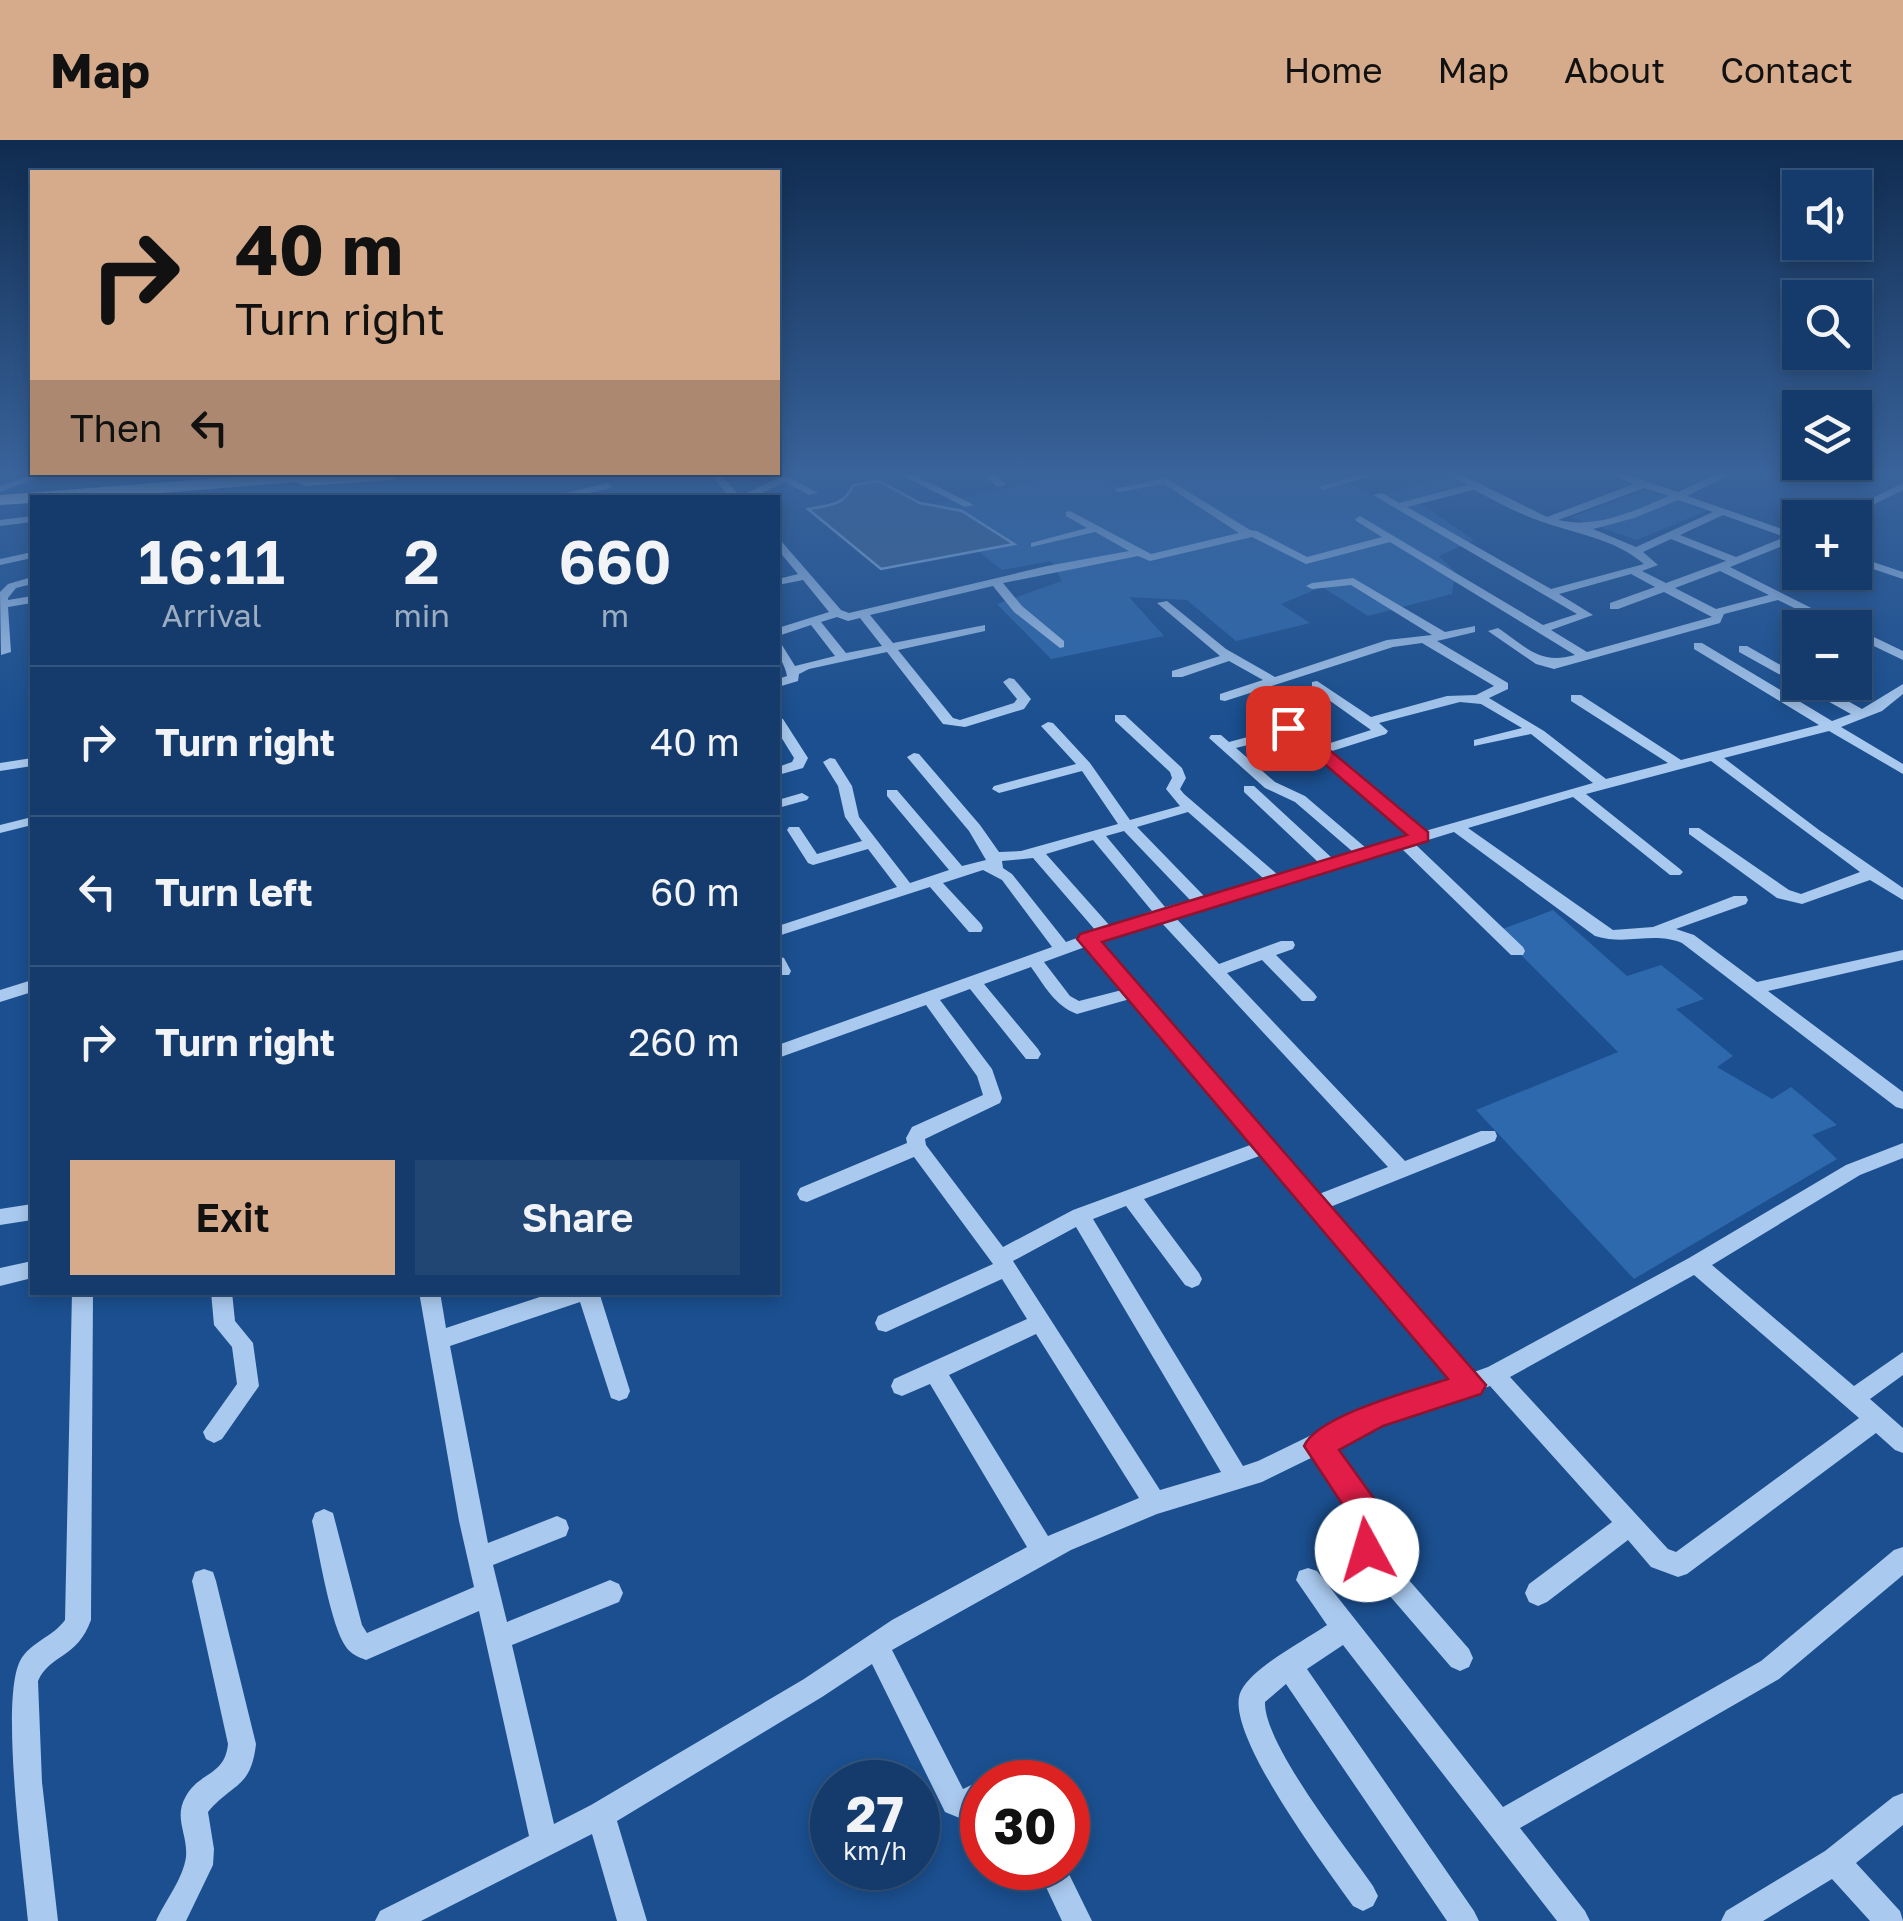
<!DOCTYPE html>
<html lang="en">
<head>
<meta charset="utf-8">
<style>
  :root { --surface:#143b6b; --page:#214673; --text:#f1f3f6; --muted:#9dadc1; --line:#33557e; --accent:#d6ab8b }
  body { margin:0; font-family:"Golos Text",sans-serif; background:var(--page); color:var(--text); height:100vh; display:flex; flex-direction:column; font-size:38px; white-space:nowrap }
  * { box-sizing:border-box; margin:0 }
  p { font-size:32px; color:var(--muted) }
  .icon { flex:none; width:55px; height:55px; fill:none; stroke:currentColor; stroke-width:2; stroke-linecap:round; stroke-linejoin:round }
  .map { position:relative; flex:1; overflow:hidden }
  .sheet { position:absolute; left:30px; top:355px; width:750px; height:800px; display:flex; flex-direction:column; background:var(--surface); border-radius:0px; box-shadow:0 5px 15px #0003,0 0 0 2px var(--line) }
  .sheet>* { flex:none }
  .top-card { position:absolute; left:30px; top:30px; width:750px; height:305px; border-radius:0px; box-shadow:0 5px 15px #0003,0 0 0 2px var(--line); background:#d6ab8b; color:#111; overflow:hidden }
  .controls { position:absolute; left:1782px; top:30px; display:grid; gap:20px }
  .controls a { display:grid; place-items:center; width:90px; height:90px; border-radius:0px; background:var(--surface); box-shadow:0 5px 15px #0003,0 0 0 2px var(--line); font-size:50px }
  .speed { position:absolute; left:810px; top:1620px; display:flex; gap:20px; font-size:50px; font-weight:700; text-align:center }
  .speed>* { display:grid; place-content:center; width:130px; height:130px; border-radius:50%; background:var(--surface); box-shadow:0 5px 15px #0003,0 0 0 2px var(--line); line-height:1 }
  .speed small { font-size:25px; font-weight:400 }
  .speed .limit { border:15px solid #d22; background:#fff; color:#111 }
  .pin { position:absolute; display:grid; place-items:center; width:85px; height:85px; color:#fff; margin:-42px; border-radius:20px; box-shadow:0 5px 15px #0006 }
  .me { position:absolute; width:110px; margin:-55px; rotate:354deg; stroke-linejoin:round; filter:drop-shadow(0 0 8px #0008) }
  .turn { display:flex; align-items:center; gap:35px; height:210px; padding:0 40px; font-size:45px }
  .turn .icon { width:130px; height:130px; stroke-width:2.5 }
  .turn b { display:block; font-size:70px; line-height:85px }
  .then { display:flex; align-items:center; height:95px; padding:0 40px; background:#0003; gap:20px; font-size:38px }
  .eta { display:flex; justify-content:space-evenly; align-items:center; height:170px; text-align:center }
  .eta b { font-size:60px; font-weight:600; line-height:70px }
  .button { display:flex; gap:20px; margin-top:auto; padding:20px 40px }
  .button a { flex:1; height:115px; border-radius:0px; background:var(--accent); color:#111; font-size:40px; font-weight:600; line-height:115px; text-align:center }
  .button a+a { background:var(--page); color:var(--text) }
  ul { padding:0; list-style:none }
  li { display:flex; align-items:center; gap:30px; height:150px; padding:0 40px; border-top:2px solid var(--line) }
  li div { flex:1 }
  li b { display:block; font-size:38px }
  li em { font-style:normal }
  header { display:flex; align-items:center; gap:60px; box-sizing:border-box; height:140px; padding:0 50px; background:var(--accent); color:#111 }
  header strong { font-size:48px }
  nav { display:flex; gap:55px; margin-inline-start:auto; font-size:35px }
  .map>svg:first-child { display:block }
  .green { fill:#2e69ad }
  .water { fill:#3c6290; stroke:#9cc4f0; stroke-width:2.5 }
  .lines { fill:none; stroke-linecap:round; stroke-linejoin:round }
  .minor { fill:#a9c9ee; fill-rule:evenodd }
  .highway { fill:#fff; fill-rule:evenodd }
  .route { fill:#e11d48; stroke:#92132f; stroke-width:2.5 }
</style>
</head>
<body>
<header>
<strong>Map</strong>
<nav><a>Home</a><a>Map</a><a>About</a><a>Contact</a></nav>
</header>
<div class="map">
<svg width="1903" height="1781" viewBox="0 0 1903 1781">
  <rect width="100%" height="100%" fill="#1b4f8f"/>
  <path class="green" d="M 1065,335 L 1094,335 L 1114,344 L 1150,335 L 1332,335 L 1376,357 L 1450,335 L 1465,346 L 1421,364 L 1474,400 L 1439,416 L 1455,432 L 1452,454 L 1368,476 L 1322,447 L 1281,464 L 1310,483 L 1236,501 L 1187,460 L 1129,457 L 1164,496 L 1051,519 L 997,464 L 1062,441 L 1051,421 L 1002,430 L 978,411 L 1012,404 L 930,365 Z
    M 1648,350 L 1706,371 L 1637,400 L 1571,377 Z
    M 1553,770 L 1627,836 L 1661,825 L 1704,859 L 1676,869 L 1733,916 L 1717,927 L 1772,959 L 1791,947 L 1837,985 L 1812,995 L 1837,1019 L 1634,1139 L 1476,970 L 1618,912 L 1497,791 Z"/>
  <path class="water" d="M 879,341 L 920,363 L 962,371 L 1014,404 L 881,429 L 808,369 C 827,366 846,365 853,345 Z"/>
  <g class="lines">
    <path class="minor" d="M 30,335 L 44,335 L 0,352 L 0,346 Z
      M 711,335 L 721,335 L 740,356 L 785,335 L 818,353 L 809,355 L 785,342 L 752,358 L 730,358 Z
      M 901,335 L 914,335 L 974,365 L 965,367 Z
      M 985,335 L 996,335 L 1006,345 L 997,347 Z
      M 1358,335 L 1374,335 L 1323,350 L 1318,347 Z
      M 1449,335 L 1462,335 L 1547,377 L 1634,344 L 1613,335 L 1627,335 L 1678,352 L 1716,335 L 1729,335 L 1687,356 L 1794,393 L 1800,392 L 1800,402 L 1795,401 L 1730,427 L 1851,488 L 1835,488 L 1778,460 L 1724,474 L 1720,483 L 1554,529 L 1536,524 L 1488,491 L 1498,488 C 1528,508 1539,525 1575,515 L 1390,402 L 1306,424 L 1252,397 L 1150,421 L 1138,416 L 1003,443 L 1022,466 L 1064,501 L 1064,507 L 1060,508 L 1014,472 L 993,446 L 870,475 L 893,503 L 985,485 L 985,491 L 898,510 L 953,578 L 960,580 L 1014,563 L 1017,559 L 1003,542 L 1009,538 L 1014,539 L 1031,559 L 1024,569 L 965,587 L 943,584 L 887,512 L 809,529 L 799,534 L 798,541 L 778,547 L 778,539 L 787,536 C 785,524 778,519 778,504 L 782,505 L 795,526 L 835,516 L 811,485 L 778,496 L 778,488 L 829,472 L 803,440 L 778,445 L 778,439 L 798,434 L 778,410 L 778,401 L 782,402 L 841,470 L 849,473 L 1047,426 L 1129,411 L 1095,392 L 1031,407 L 1031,403 L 1087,388 L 1066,376 L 1066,372 L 1070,371 L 1151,414 L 1239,393 L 1164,344 L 1119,352 L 1114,349 L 1166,338 L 1250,390 L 1257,391 L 1307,417 L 1382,397 L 1356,381 L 1355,379 L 1360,376 L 1543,485 L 1577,474 L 1373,355 L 1382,353 L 1399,363 L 1467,345 ZM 1644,348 L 1669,356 C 1634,371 1597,389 1558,380 ZM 1474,350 C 1496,361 1517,373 1540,381 C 1575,394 1614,398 1644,424 L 1551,449 L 1407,367 ZM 1678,360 L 1713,372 L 1636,407 L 1593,389 L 1634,378 ZM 1723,375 L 1785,397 L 1736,417 L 1680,395 ZM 1671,399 L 1726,421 L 1666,443 L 1642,431 L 1658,425 L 1643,412 ZM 1720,431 L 1769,455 L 1716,469 L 1675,448 ZM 1631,434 L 1655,447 L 1610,463 L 1610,469 L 1618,469 L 1664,452 L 1712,477 L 1587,512 L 1551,490 L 1593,475 L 1559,454 ZM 837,477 L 848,481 L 860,478 L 882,506 L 846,513 L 821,482 Z
      M 607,343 L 612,346 L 611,348 L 567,358 L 545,358 Z
      M 1903,343 L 1903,350 L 1846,378 L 1832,378 Z
      M 32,376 L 32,382 L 0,386 L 0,380 Z
      M 32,412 L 32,418 L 0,425 L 0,419 Z
      M 1855,416 L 1903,432 L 1903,439 L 1855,423 Z
      M 32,437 L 32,444 L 16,448 L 8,458 L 8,460 L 32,456 L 32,463 L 8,467 L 11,512 L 1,515 L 0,452 L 8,444 Z
      M 1353,438 L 1445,492 L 1475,486 L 1475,492 L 1437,501 L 1508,543 L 1508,549 L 1489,558 L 1544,591 L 1606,639 L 1668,623 L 1571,561 L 1571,555 L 1581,555 L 1681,620 L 1819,585 L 1694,509 L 1694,503 L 1702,503 L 1832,581 L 1851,574 L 1739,512 L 1739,506 L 1747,506 L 1800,536 L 1800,542 L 1814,542 L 1862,569 L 1903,544 L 1903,554 L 1882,571 L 1841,587 L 1903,624 L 1903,634 L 1829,591 L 1724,618 L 1819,690 L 1903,748 L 1903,760 L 1870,740 L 1802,764 L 1777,758 L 1689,694 L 1689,688 L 1699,688 L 1789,750 L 1801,754 L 1860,732 L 1711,621 L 1586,654 L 1680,729 L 1683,732 L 1680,735 L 1670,735 L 1573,657 L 1468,688 L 1613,790 L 1653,787 L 1734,756 L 1746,756 L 1748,760 L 1746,764 L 1676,789 L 1694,795 L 1757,842 L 1903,810 L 1903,820 L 1768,851 L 1903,952 L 1903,969 L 1896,967 L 1682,803 C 1652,791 1628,806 1595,796 L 1454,692 L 1415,704 L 1523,807 L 1525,811 L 1523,815 L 1511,815 L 1401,708 L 1173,775 L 1219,824 L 1281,801 L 1293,801 L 1295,805 L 1293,809 L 1276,815 L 1314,853 L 1317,857 L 1314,861 L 1302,861 L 1262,820 L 1227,833 L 1405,1021 L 1481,991 L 1495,991 L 1497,996 L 1495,1001 L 1330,1067 L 1474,1232 L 1488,1227 L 1689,1118 L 1846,1025 L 1903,1003 L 1903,1018 L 1860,1035 L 1712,1125 L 1854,1246 L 1903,1212 L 1903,1235 L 1870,1259 L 1903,1288 L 1903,1313 L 1895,1310 L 1876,1293 L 1687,1434 L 1678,1437 L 1651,1427 L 1628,1400 L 1547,1462 L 1538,1466 L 1529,1462 L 1525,1453 L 1529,1444 L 1612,1382 L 1490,1246 L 1381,1283 L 1333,1307 L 1383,1377 L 1389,1392 L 1381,1408 L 1469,1509 L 1473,1518 L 1469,1527 L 1460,1531 L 1451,1527 L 1358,1419 L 1355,1410 L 1364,1391 L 1313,1317 L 1262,1342 L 1157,1374 L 1071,1410 L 892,1510 L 963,1649 L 982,1640 L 988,1642 L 982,1642 L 982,1669 L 962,1679 L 945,1672 L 872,1524 L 822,1557 L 617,1681 L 647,1781 L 617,1781 L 592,1694 L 421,1781 L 375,1781 L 380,1771 L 529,1696 L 479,1471 L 366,1520 C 358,1517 351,1514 346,1507 C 330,1484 319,1412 312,1381 L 315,1373 L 324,1369 L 333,1373 L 362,1485 L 367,1493 L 474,1447 L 459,1381 L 419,1152 L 440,1152 L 446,1188 L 555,1152 L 599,1152 L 630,1251 L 627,1258 L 619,1261 L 611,1258 L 580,1162 L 450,1206 L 488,1403 L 557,1376 L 566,1380 L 569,1388 L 566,1396 L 493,1425 L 507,1482 L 610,1440 L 619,1444 L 623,1453 L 619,1462 L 512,1505 L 554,1684 L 591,1665 L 804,1539 L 892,1480 L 1027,1407 L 930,1244 L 902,1256 L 894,1253 L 891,1246 L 894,1239 L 1027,1179 L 1002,1139 L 886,1192 L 878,1190 L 875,1183 L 878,1176 L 993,1124 L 914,1017 L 807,1062 L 800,1060 L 797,1054 L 800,1048 L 907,1003 L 906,998 L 912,987 L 983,955 L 977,936 L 926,865 L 778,918 L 778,905 L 1052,807 L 1002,740 L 983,730 L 943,743 L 981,784 L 983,788 L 981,792 L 969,792 L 930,747 L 778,796 L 778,786 L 897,747 L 868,709 L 813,725 L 808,723 L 787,690 L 789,687 L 799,687 L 817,714 L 862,701 L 845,677 L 838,646 L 823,622 L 830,618 L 835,619 L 852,646 L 859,677 L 910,743 L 949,730 L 887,656 L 887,650 L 897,650 L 962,726 L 986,720 L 969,691 L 907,617 L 914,613 L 919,614 L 980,685 L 999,712 L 1021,711 L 1118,684 L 1082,631 L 999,653 L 992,649 L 994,646 L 1076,624 L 1041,586 L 1048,582 L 1053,583 L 1090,623 L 1130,680 L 1180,666 L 1166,649 L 1172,638 L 1170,632 L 1115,581 L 1115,575 L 1125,575 L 1182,628 L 1186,638 L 1180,649 L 1184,654 L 1277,734 L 1318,722 L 1244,652 L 1244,646 L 1254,646 L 1332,718 L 1353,712 L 1295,662 L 1265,648 L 1209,598 L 1211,595 L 1221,595 L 1229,602 L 1293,585 L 1321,606 L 1371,590 L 1312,548 L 1312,542 L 1317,541 L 1371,577 L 1447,556 L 1476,555 L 1494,546 L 1422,503 L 1393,507 L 1225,561 L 1220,560 L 1220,554 L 1263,540 L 1229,521 L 1182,537 L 1172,537 L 1172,531 L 1220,516 L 1157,463 L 1167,461 L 1226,509 L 1275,537 L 1387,500 L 1432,495 L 1351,445 L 1312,449 L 1306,446 L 1312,443 ZM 1460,562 L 1481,564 L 1522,588 L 1474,600 L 1474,606 L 1531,594 L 1593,643 L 1425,691 L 1329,612 L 1386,594 L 1388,591 L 1379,583 ZM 1291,594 L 1411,695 L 1366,708 L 1305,656 L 1275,642 L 1236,608 ZM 1188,672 L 1263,738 L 1204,756 L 1137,687 ZM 1124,691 L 1190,760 L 1165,767 L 1106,696 ZM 1093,700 L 1152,771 L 1110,786 L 1046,714 ZM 1033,718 L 1096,791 L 1066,802 L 1012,734 L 1003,728 L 1002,721 ZM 1159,780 L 1388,1027 L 1319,1054 L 1099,802 ZM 1085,807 L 1122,850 L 1079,861 L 1070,856 L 1044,822 ZM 1031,827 C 1044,845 1055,866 1077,874 L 1130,859 L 1253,1004 L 1073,1070 L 1003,1107 L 926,1005 L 925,999 L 1000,963 L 1002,958 L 992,929 L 940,860 L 970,849 L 1026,919 L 1038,919 L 1041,914 L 1038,909 L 984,844 ZM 1262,1015 L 1452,1239 L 1367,1268 L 1258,1321 L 1243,1326 L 1093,1079 L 1126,1066 L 1185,1145 L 1192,1148 L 1199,1145 L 1202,1139 L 1199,1133 L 1144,1059 ZM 1076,1087 L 1221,1332 L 1160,1350 L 1013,1121 ZM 1694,1135 L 1859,1278 L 1676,1412 L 1668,1409 L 1510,1237 ZM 1036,1194 L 1139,1358 L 1048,1396 L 949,1235 Z
      M 1855,488 L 1903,511 L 1903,520 L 1855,497 Z
      M 778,578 L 783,579 L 808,618 L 803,628 L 778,635 L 778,627 L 792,622 L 794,618 L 778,592 Z
      M 32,618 L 32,626 L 0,631 L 0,623 Z
      M 802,653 L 809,657 L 807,660 L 778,668 L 778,660 Z
      M 32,677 L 32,685 L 0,693 L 0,685 Z
      M 778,816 L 784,818 L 791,831 L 789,835 L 778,835 Z
      M 32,840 L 32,852 L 0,862 L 0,850 Z
      M 32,1064 L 32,1080 L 0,1085 L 0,1069 Z
      M 32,1121 L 32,1138 L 0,1146 L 0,1128 Z
      M 72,1152 L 93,1152 L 91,1480 C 77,1519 50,1514 38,1541 L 42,1642 L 58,1781 L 28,1781 C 23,1728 0,1561 20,1521 C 30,1502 53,1497 65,1480 Z
      M 211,1152 L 232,1152 L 235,1181 L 253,1203 L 259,1246 L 222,1299 L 214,1303 L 206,1299 L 203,1292 L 237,1244 L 232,1207 L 214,1185 Z
      M 1903,1407 L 1903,1435 L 1779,1539 L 1520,1688 L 1585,1771 L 1590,1781 L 1557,1781 L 1343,1505 L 1307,1529 L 1474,1771 L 1479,1781 L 1447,1781 L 1286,1544 L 1265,1562 C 1264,1605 1347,1708 1373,1746 L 1378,1756 L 1373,1766 L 1363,1771 L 1353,1766 C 1328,1730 1221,1590 1241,1551 C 1254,1526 1304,1501 1327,1485 L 1296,1440 L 1299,1431 L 1308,1428 L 1317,1431 L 1503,1667 L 1761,1521 L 1894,1410 Z
      M 204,1429 L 213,1432 L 216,1441 L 256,1604 C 251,1649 232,1643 208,1672 L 214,1709 L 213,1725 L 186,1781 L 156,1781 C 165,1761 183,1739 186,1717 C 188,1694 173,1678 186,1656 C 199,1632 225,1636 228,1604 L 192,1441 L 195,1432 Z
      M 1903,1653 L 1903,1685 L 1856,1723 L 1900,1771 L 1903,1781 L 1870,1781 L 1832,1739 L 1763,1781 L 1721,1781 L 1726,1771 L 1825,1711 L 1893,1657 Z
      M 1037,1728 L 1066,1728 L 1092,1781 L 1062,1781 Z"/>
    <path class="highway" d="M 259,335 L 401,335 L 392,340 L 305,346 L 297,342 L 101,358 L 32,358 L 32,363 L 0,365 L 0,355 Z"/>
  </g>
  <linearGradient id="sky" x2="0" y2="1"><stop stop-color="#0f2b4f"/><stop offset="0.57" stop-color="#39639b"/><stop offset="1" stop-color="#39639b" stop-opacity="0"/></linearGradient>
  <rect width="1903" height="584" fill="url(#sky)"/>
  <path class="route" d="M 1288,583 L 1303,588 L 1428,692 L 1428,701 L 1102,802 L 1486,1245 L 1481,1254 L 1383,1286 L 1339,1310 L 1385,1374 L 1393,1392 L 1378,1421 L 1367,1425 L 1356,1421 L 1351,1410 L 1360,1391 L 1304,1306 C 1318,1275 1415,1250 1448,1239 L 1077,799 L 1080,794 L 1407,695 L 1291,595 L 1280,588 Z"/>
</svg>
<div class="controls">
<a><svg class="icon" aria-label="sound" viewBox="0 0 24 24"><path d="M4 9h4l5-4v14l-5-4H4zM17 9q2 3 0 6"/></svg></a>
<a><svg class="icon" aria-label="search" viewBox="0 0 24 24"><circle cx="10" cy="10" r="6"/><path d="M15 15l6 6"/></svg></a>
<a><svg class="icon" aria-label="layers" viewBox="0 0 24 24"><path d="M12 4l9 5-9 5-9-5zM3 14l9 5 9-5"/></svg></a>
<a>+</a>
<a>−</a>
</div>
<div class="speed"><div>27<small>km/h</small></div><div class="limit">30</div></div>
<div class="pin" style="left:1288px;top:588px;background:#d93025"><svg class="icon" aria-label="arrive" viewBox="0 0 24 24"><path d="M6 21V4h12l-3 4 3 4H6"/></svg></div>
<svg class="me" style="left:1367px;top:1410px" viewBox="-20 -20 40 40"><circle r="19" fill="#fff"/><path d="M0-13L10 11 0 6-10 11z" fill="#e11d48"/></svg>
<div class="top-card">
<div class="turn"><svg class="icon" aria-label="right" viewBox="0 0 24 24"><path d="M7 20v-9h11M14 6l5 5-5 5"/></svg><div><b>40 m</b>Turn right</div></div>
<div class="then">Then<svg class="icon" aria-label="left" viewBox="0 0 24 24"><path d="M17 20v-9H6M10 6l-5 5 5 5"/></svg></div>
</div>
<section class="sheet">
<div class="eta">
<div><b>16:11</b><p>Arrival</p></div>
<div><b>2</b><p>min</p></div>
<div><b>660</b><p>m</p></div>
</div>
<ul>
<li><svg class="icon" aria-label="right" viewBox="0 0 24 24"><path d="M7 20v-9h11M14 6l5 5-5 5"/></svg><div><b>Turn right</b></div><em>40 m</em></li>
<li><svg class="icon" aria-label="left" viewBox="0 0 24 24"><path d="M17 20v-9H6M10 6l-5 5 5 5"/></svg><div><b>Turn left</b></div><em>60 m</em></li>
<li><svg class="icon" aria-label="right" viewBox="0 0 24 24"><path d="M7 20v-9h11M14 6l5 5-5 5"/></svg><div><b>Turn right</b></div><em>260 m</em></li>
</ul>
<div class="button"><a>Exit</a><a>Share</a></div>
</section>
</div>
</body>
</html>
